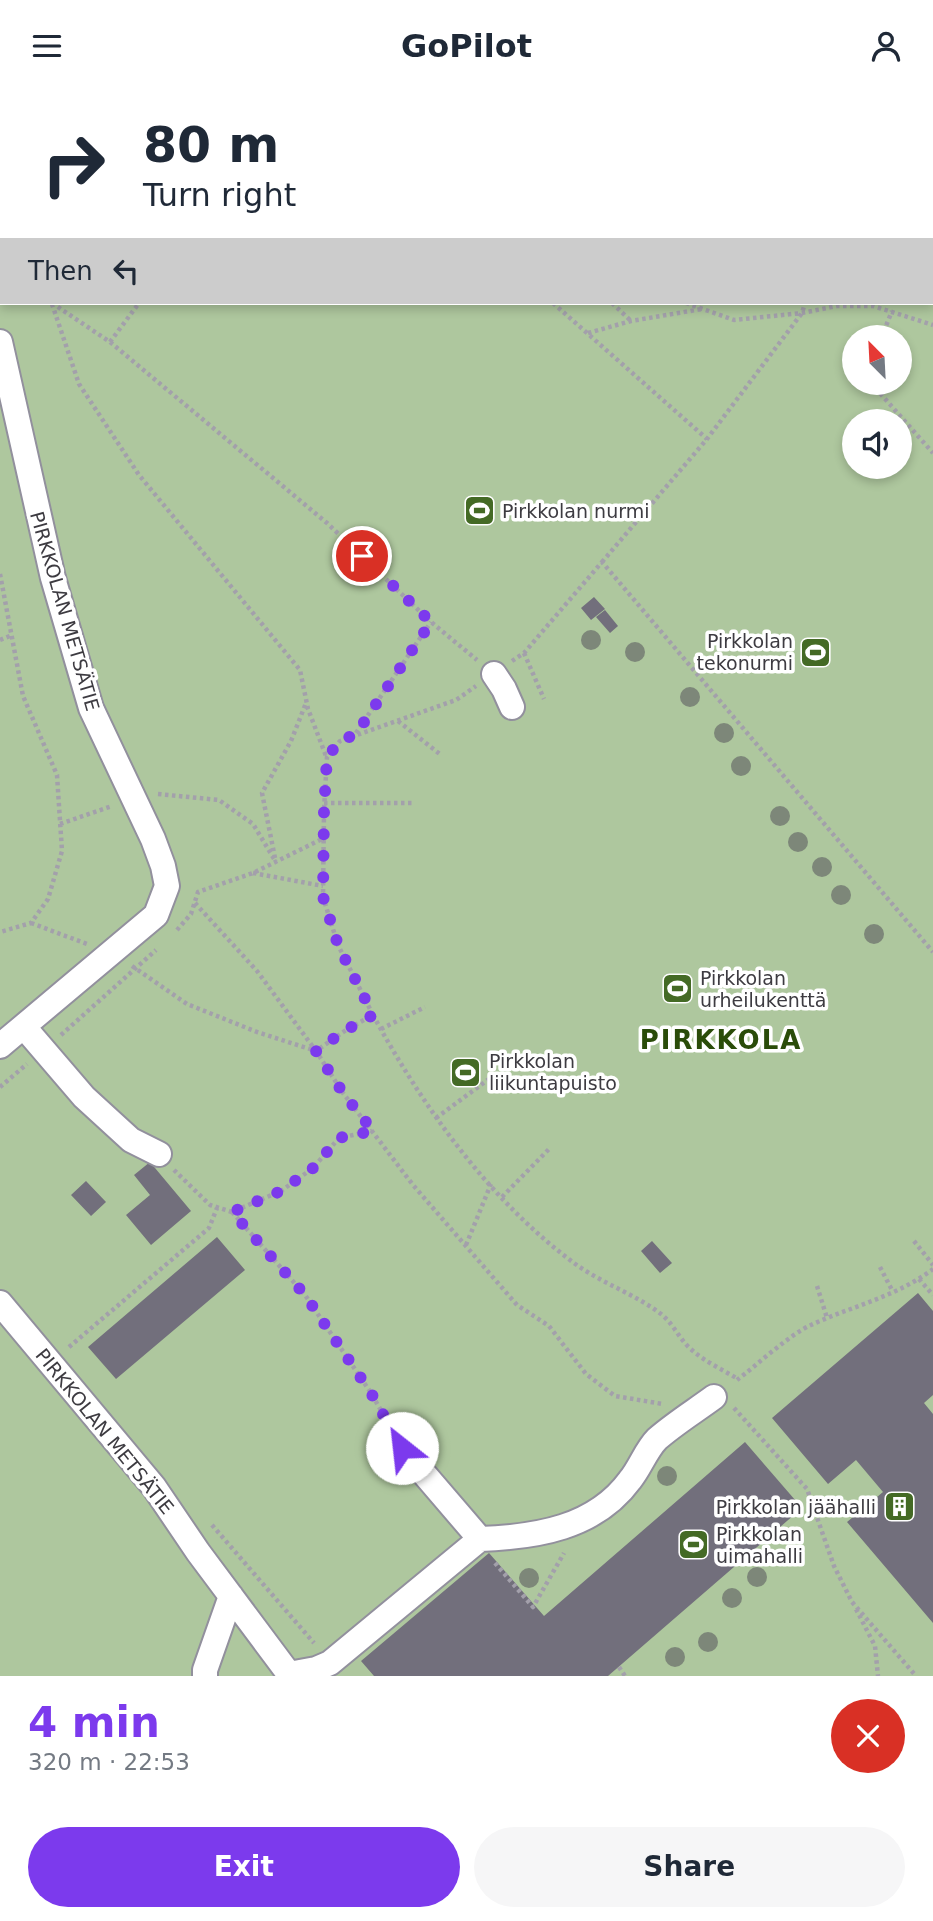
<!DOCTYPE html>
<html lang="en">
<head>
<meta charset="utf-8">
<style>
  :root { --surface:#fff; --page:#f6f6f7; --text:#1f2937; --muted:#747a83; --accent:#7c3aed }
  body { margin:0; font-family:"DejaVu Sans",sans-serif; background:var(--page); color:var(--text); height:100vh; display:flex; flex-direction:column; font-size:26px; white-space:nowrap }
  * { box-sizing:border-box; margin:0 }
  p { font-size:23px; color:var(--muted) }
  .icon { flex:none; width:38px; height:38px; fill:none; stroke:currentColor; stroke-width:2; stroke-linecap:round; stroke-linejoin:round }
  .map { position:relative; height:1585px; overflow:hidden }
  .details { display:flex; flex-direction:column; background:var(--surface); flex:1 }
  .details>* { flex:none }
  .hud { position:absolute; left:0px; top:0px; width:934px; height:214px; box-shadow:0 4px 10px #0003; background:#fff; color:var(--text); overflow:hidden }
  .needle { width:46px; rotate:336deg }
  .controls { position:absolute; left:842px; top:234px; display:grid; gap:14px }
  .controls a { display:grid; place-items:center; width:70px; height:70px; border-radius:50%; background:var(--surface); box-shadow:0 4px 10px #0003; font-size:35px }
  .pin { position:absolute; display:grid; place-items:center; width:60px; height:60px; color:#fff; margin:-30px; border:4px solid #fff; border-radius:50%; box-shadow:0 2px 7px #0007 }
  .me { position:absolute; width:77px; margin:-38px; rotate:331deg; stroke-linejoin:round; filter:drop-shadow(0 0 5px #0008) }
  .turn { display:flex; align-items:center; gap:24px; height:147px; padding:0 28px; font-size:32px }
  .turn .icon { width:91px; height:91px; stroke-width:2.5 }
  .turn b { display:block; font-size:49px; line-height:60px }
  .then { display:flex; align-items:center; height:66px; padding:0 28px; background:#0003; gap:14px; font-size:26px }
  .round { display:grid; place-items:center; flex:none; width:74px; height:74px; border-radius:37px; background:var(--page) }
  .head { display:flex; align-items:center; justify-content:space-between; height:119px; padding:0 28px }
  h1 { font-size:42px; font-weight:600; line-height:52px; color:var(--accent) }
  .action { display:flex; gap:14px; margin-top:auto; padding:14px 28px }
  .action a { flex:1; height:80px; border-radius:42px; background:var(--accent); color:#fff; font-size:28px; font-weight:600; line-height:80px; text-align:center }
  .action a+a { background:var(--page); color:var(--text) }
  header { display:flex; justify-content:space-between; align-items:center; height:91px; padding:0 28px; background:var(--surface); font-size:32px; font-weight:600 }
  .map>svg:first-child { display:block }
  .green { fill:#aec79e; fill-rule:evenodd }
  .building { fill:#726f7c }
  .lines { fill:none; stroke-linecap:round; stroke-linejoin:round }
  .minor-casing { stroke:#92909d; stroke-width:28 }
  .path { stroke:#a3a0ab; stroke-width:4.5; stroke-dasharray:3.5 3.5; stroke-linecap:butt }
  .minor { stroke:#fff; stroke-width:24 }
  .tree { fill:#7d8779 }
  .route { stroke:#7c3aed; stroke-width:12; stroke-dasharray:0 21.6 }
  .labels { text-anchor:middle; dominant-baseline:central; stroke-width:7; stroke-linejoin:round; paint-order:stroke }
  .poi-label { font-size:19px; fill:#3d3b41; stroke:#fff; text-anchor:start }
  .street-label { font-size:19px; fill:#3d3b41; stroke:#fff }
  .district-label { font-size:26px; font-weight:bold; letter-spacing:2px; fill:#2a4c09; stroke:#fff }
</style>
</head>
<body>
<header><svg class="icon" aria-label="menu" viewBox="0 0 24 24"><path d="M4 6h16M4 12h16M4 18h16"/></svg>GoPilot<svg class="icon" aria-label="person" viewBox="0 0 24 24"><circle cx="12" cy="8" r="4"/><path d="M4 21q1-7 8-7t8 7"/></svg></header>
<div class="map">
<svg width="933" height="1585" viewBox="0 0 933 1585">
  <rect width="100%" height="100%" fill="#eeebfa"/>
  <path class="green" d="M 0,0 L 859,2 L 2,2 L 2,212 L 933,212 L 933,101 L 933,1585 L 0,1585 ZM 854,247 L 900,247 L 900,292 L 854,292 ZM 854,331 L 900,331 L 900,376 L 854,376 Z"/>
  <path class="building" d="M 594,506 L 605,518 L 591,529 L 581,517 Z
    M 605,519 L 618,535 L 610,542 L 596,526 Z
    M 150,1071 L 191,1120 L 151,1154 L 126,1124 L 150,1104 L 134,1084 Z
    M 86,1090 L 106,1111 L 91,1125 L 71,1104 Z
    M 217,1146 L 245,1179 L 116,1288 L 88,1256 Z
    M 652,1150 L 672,1172 L 660,1182 L 641,1160 Z
    M 918,1202 L 933,1220 L 933,1304 L 924,1312 L 933,1323 L 933,1532 L 847,1431 L 883,1401 L 856,1369 L 828,1393 L 772,1327 Z
    M 745,1351 L 802,1417 L 608,1585 L 374,1585 L 361,1570 L 489,1462 L 544,1525 Z"/>
  <g class="lines">
    <defs>
      <path id="minor" d="M 879,2 L 881,0
        M 933,84 L 933,85
        M 0,251 L 53,487 L 91,617 L 153,748 L 163,775 L 167,795 L 156,824 L 0,955
        M 494,583 L 504,598 L 512,616
        M 24,936 L 84,1006 L 131,1049 L 159,1063
        M 0,1212 L 154,1396 L 198,1461 L 289,1583 L 288,1585
        M 402,1357 L 480,1448
        M 289,1583 L 316,1578 L 330,1572 L 480,1448 C 536,1446 595,1437 630,1389 C 640,1377 646,1359 657,1348 C 674,1333 695,1320 714,1306
        M 205,1585 L 205,1579 L 231,1505"/>
    </defs>
    <use href="#minor" class="minor-casing"/>
    <path class="path" d="M 312,0 L 314,2
      M 435,0 L 436,2
      M 532,0 L 533,2
      M 818,0 L 819,2
      M 76,2 L 76,0
      M 304,2 L 305,0
      M 0,66 L 2,70
      M 0,184 L 2,185
      M 52,212 L 110,251 L 327,432 L 431,531 L 477,569
      M 553,212 L 707,348
      M 612,212 L 631,230
      M 686,212 L 734,229 L 802,222 L 837,215 L 873,215 L 933,234
      M 52,213 L 79,293 L 139,384 L 300,579 L 308,618 L 326,665
      M 588,242 L 631,230 L 702,218
      M 881,247 L 892,220
      M 110,251 L 139,212
      M 871,292 L 933,362
      M 602,471 L 707,348 L 802,222 L 805,212
      M 0,483 L 23,605 L 57,684 L 62,760 L 48,808 L 31,832 L 0,841
      M 0,549 L 12,544
      M 524,562 L 544,608
      M 512,570 L 524,562 L 602,471 L 933,861
      M 398,630 L 441,664
      M 356,642 L 431,531
      M 158,703 L 219,709 L 253,733 L 276,771
      M 324,712 L 414,712
      M 60,733 L 112,715
      M 275,767 L 262,702 L 291,650 L 306,612
      M 253,782 L 323,795
      M 195,812 L 257,880 L 316,960 L 346,939 L 373,924 L 338,854 L 323,806 L 324,719 L 327,666 L 340,650 L 456,609 L 476,595
      M 31,832 L 87,853
      M 177,839 L 191,823 L 198,801 L 253,782 L 324,747
      M 132,875 L 187,913 L 257,941 L 316,960 L 343,1002 L 413,1094 L 517,1214 L 549,1235 L 586,1283 L 615,1305 L 663,1313
      M 373,924 C 423,1016 489,1109 574,1172 C 601,1192 635,1203 661,1223 C 674,1233 680,1250 693,1260 C 706,1271 723,1279 738,1288
      M 381,938 L 425,916
      M 61,944 L 156,859
      M 0,996 L 27,973
      M 436,1027 L 489,988
      M 174,1079 L 210,1114 L 232,1121 L 281,1100 L 313,1077 L 339,1047 L 372,1040
      M 502,1106 L 550,1057
      M 232,1121 L 305,1204 L 371,1302 L 391,1337
      M 914,1150 L 933,1174
      M 466,1154 L 491,1093
      M 880,1176 L 893,1201
      M 919,1188 L 933,1204
      M 817,1195 L 827,1227
      M 69,1256 L 209,1137 L 217,1117
      M 737,1289 C 757,1274 789,1244 811,1234 C 852,1215 896,1206 933,1178
      M 734,1317 L 807,1398 L 834,1475 L 852,1511 L 916,1585
      M 212,1434 L 314,1552
      M 495,1472 L 533,1516 L 564,1462
      M 856,1518 L 875,1555 L 878,1585
      M 619,1576 L 625,1585"/>
    <use href="#minor" class="minor"/>
  </g>
  <g class="tree">
    <circle cx="591" cy="549" r="10"/>
    <circle cx="635" cy="561" r="10"/>
    <circle cx="690" cy="606" r="10"/>
    <circle cx="724" cy="642" r="10"/>
    <circle cx="741" cy="675" r="10"/>
    <circle cx="780" cy="725" r="10"/>
    <circle cx="798" cy="751" r="10"/>
    <circle cx="822" cy="776" r="10"/>
    <circle cx="841" cy="804" r="10"/>
    <circle cx="874" cy="843" r="10"/>
    <circle cx="667" cy="1385" r="10"/>
    <circle cx="757" cy="1486" r="10"/>
    <circle cx="529" cy="1487" r="10"/>
    <circle cx="732" cy="1507" r="10"/>
    <circle cx="708" cy="1551" r="10"/>
    <circle cx="675" cy="1566" r="10"/>
  </g>
  <g class="lines">
    <path class="route" d="M 362,465 L 431,531 L 356,643 L 340,650 L 327,666 L 324,719 L 323,806 L 338,854 L 373,924 L 346,939 L 316,960 L 343,1002 L 373,1040 L 339,1047 L 313,1077 L 281,1100 L 232,1121 L 305,1204 L 371,1302 L 402,1357"/>
  </g>
  <defs>
    <symbol id="stadium-square" viewBox="-11 -11 22 22"><rect x="-9" y="-9" width="18" height="18" rx="4" fill="#446a25" stroke="#fff"/><path d="M0-5a6.5 5 0 1 0 0 10a6.5 5 0 1 0 0-10ZM-3.5-1.8h7v3.6h-7Z" fill="#fff"/></symbol>
    <symbol id="building-square" viewBox="-11 -11 22 22"><rect x="-9" y="-9" width="18" height="18" rx="4" fill="#446a25" stroke="#fff"/><path d="M-4-6H4V6H1V3H-1V6H-4ZM-2.5-4.3h1.7v1.8h-1.7ZM.8-4.3h1.7v1.8H.8ZM-2.5-1h1.7V.8h-1.7ZM.8-1h1.7V.8H.8Z" fill="#fff"/></symbol>
  </defs>
  <g fill-rule="evenodd">
    <use href="#stadium-square" x="462" y="402" width="35" height="35"/>
    <use href="#stadium-square" x="798" y="544" width="35" height="35"/>
    <use href="#stadium-square" x="660" y="880" width="35" height="35"/>
    <use href="#stadium-square" x="448" y="964" width="35" height="35"/>
    <use href="#building-square" x="882" y="1398" width="35" height="35"/>
    <use href="#stadium-square" x="676" y="1436" width="35" height="35"/>
  </g>
  <g class="labels">
    <g class="poi-label">
      <text x="502" y="420">Pirkkolan nurmi</text>
      <text x="793" y="550" text-anchor="end">Pirkkolan<tspan x="793" dy="22">tekonurmi</tspan></text>
      <text x="700" y="887">Pirkkolan<tspan x="700" dy="22">urheilukenttä</tspan></text>
      <text x="489" y="970">Pirkkolan<tspan x="489" dy="22">liikuntapuisto</tspan></text>
      <text x="876" y="1416" text-anchor="end">Pirkkolan jäähalli</text>
      <text x="716" y="1443">Pirkkolan<tspan x="716" dy="22">uimahalli</tspan></text>
    </g>
    <g class="street-label">
      <text transform="translate(65 520) rotate(74)">PIRKKOLAN METSÄTIE</text>
      <text transform="translate(105 1340) rotate(51)">PIRKKOLAN METSÄTIE</text>
    </g>
    <g class="district-label">
      <text x="721" y="949">PIRKKOLA</text>
    </g>
  </g>
</svg>
<div class="controls">
<a><svg class="needle" viewBox="-14 -14 28 28"><path d="M0-13l5 13h-10z" fill="#e53935"/><path d="M0 13l5-13h-10z" fill="#747a83"/></svg></a>
<a><svg class="icon" aria-label="sound" viewBox="0 0 24 24"><path d="M4 9h4l5-4v14l-5-4H4zM17 9q2 3 0 6"/></svg></a>
</div>
<div class="pin" style="left:362px;top:465px;background:#d93025"><svg class="icon" aria-label="arrive" viewBox="0 0 24 24"><path d="M6 21V4h12l-3 4 3 4H6"/></svg></div>
<svg class="me" style="left:402px;top:1357px" viewBox="-20 -20 40 40"><circle r="19" fill="#fff"/><path d="M0-13L10 11 0 6-10 11z" fill="#7c3aed"/></svg>
<div class="hud">
<div class="turn"><svg class="icon" aria-label="right" viewBox="0 0 24 24"><path d="M7 20v-9h11M14 6l5 5-5 5"/></svg><div><b>80 m</b>Turn right</div></div>
<div class="then">Then<svg class="icon" aria-label="left" viewBox="0 0 24 24"><path d="M17 20v-9H6M10 6l-5 5 5 5"/></svg></div>
</div>
</div>
<section class="details">
<div class="head"><div><h1>4 min</h1><p>320 m · 22:53</p></div><a class="round" style="background:#d93025;color:#fff"><svg class="icon" aria-label="close" viewBox="0 0 24 24"><path d="M6 6l12 12M18 6L6 18"/></svg></a></div>
<div class="action"><a>Exit</a><a>Share</a></div>
</section>
</body>
</html>
